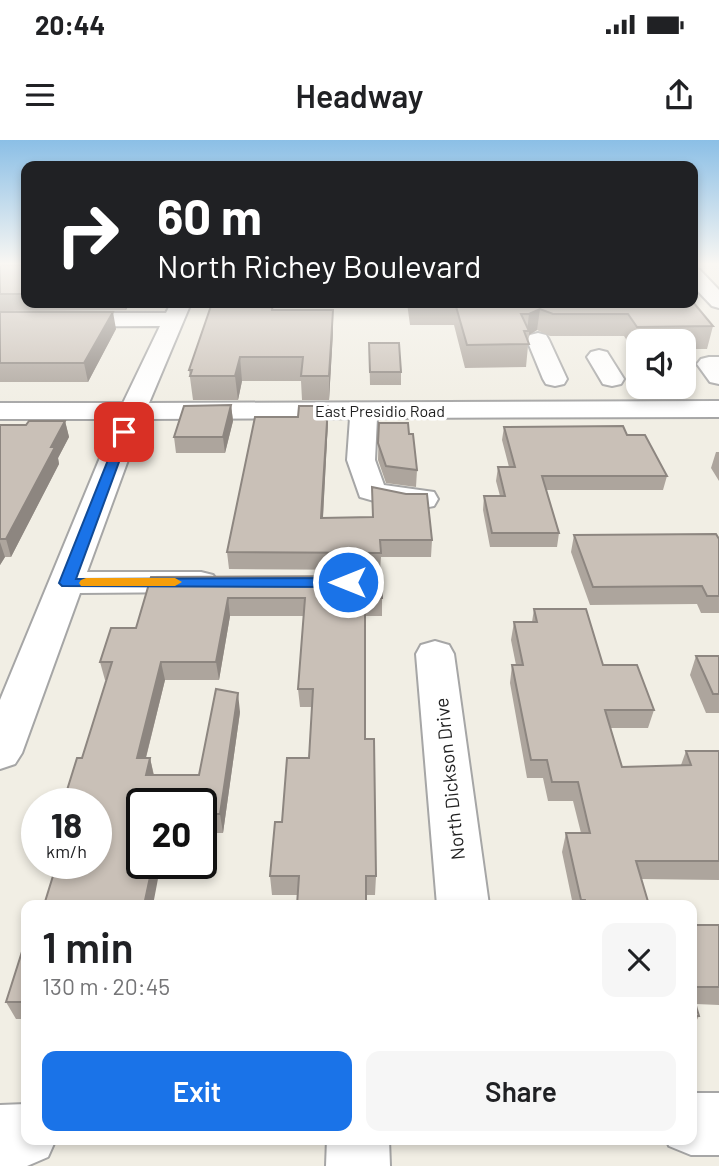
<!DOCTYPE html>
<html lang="en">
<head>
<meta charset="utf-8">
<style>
  :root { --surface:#fff; --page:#f6f6f6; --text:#202124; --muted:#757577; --accent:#1a73e8 }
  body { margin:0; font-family:Barlow,sans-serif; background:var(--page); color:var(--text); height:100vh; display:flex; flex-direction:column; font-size:26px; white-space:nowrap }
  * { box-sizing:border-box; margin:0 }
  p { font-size:23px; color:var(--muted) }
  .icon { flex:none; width:38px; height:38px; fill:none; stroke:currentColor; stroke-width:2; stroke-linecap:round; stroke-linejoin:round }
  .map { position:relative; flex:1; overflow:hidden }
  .drawer { position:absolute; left:21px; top:760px; width:676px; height:245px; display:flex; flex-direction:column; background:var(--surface); border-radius:14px; box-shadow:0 4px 10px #0003 }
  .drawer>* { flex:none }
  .top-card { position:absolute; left:21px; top:21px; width:677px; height:147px; border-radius:14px; box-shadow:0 4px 10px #0003; background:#202124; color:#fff; overflow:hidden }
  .controls { position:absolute; left:626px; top:189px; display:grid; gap:14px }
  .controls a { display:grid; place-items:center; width:70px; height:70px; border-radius:14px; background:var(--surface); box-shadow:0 4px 10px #0003; font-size:35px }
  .speed { position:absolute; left:21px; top:648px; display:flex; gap:14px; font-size:35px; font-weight:700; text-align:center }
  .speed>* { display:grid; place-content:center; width:91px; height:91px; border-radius:50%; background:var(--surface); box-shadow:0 4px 10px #0003; line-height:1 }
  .speed small { font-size:18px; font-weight:400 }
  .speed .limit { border:4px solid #111; border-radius:10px; background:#fff; color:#111 }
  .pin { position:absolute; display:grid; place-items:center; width:60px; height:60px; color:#fff; margin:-30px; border-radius:14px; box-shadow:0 4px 10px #0006 }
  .me { position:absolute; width:77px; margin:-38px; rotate:270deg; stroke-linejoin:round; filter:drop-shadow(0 0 5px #0008) }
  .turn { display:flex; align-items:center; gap:24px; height:147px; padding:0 21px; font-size:32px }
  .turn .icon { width:91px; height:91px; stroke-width:2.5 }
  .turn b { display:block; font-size:49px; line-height:60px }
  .round { display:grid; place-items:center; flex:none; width:74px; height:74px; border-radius:14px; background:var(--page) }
  .overview { display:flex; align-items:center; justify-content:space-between; height:119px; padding:0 21px }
  h1 { font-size:42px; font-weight:600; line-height:52px }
  .action { display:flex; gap:14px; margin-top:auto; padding:14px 21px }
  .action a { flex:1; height:80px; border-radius:14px; background:var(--accent); color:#fff; font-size:28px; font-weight:600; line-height:80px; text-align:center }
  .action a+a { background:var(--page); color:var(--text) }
  .status { display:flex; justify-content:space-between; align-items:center; height:49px; padding:0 35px; background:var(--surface); direction:ltr }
  .status svg { height:19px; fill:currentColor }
  header { display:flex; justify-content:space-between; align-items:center; height:91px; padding:0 21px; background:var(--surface); font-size:32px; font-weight:600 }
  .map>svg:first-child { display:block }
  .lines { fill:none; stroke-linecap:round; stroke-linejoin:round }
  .minor-casing { stroke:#a6a6a6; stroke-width:4 }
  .minor { fill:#fff; fill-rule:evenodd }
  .wall { fill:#ada59d }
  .shaded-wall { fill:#8d8680 }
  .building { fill:#c9c0b7; stroke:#8d8680; stroke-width:2 }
  .route { fill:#1a73e8; stroke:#114b97; stroke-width:2 }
  .slow { fill:#f59e0b }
  .labels { text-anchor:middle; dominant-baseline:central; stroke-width:7; stroke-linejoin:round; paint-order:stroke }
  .far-street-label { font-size:16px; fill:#1f1f1f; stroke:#fff }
  .street-label { font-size:19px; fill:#1f1f1f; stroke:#fff }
</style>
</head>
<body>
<div class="status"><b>20:44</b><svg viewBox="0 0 49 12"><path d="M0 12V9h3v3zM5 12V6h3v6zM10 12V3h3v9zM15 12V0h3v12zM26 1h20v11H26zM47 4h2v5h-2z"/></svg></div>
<header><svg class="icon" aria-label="menu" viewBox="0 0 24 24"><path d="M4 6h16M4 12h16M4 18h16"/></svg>Headway<svg class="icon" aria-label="share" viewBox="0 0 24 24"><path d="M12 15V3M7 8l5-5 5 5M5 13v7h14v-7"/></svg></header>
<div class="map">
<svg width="719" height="1026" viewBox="0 0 719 1026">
  <rect width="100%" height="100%" fill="#f1eee4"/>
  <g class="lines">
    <defs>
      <path id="minor" d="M 693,128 L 700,130 L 719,150 L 719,168 L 712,166 L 693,146 Z
        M 171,163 L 191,163 L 149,263 L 719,261 L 719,277 L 377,278 L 375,320 L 384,345 L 434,352 L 438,359 L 434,366 C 408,372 385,364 360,357 L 347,320 L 350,278 L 143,279 L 87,432 L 201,432 L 213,435 L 218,442 L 213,449 L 201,452 L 80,453 L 22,613 L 15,624 L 0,629 L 0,560 L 116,279 L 0,279 L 0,263 L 123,263 L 160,186 L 0,187 L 0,173 L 166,173 Z
        M 538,193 L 546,195 L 549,200 L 567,239 L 564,244 L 555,246 L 546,244 L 543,239 L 527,200 L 530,195 Z
        M 599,210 L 607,212 L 624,239 L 621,244 L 612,246 L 603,244 L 587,217 L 591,212 Z
        M 709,217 L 719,217 L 719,244 L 710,242 L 697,224 L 701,219 Z
        M 435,501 L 449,505 L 454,514 L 489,765 L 437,765 L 416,514 L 421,505 Z
        M 691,953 L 719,953 L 719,1015 L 691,1015 L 669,1006 L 666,999 L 691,999 Z
        M 26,964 L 26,999 L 56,999 L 48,1017 L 27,1026 L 0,1026 L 0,965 Z
        M 327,999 L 389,999 L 390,1026 L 326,1026 Z"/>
    </defs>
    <use href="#minor" class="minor-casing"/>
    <use href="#minor" class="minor"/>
  </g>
  <path class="wall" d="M 0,125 L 26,125 L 26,163 L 130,163 L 126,170 L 0,171 Z
    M 407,163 L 693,163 L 713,186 L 707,209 L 684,209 L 684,201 L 639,201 L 639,210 L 633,210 L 624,196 L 550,196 L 537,190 L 529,195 L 526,227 L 465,228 L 454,185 L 410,185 Z
    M 273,170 L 333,192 L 329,260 L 302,260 L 301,241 L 242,241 L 238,260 L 193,260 L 189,230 Z
    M 0,172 L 116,189 L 88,242 L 0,242 Z
    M 369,203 L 401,232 L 401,245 L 370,245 Z
    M 231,265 L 233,281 L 225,313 L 176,313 L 174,297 Z
    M 328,266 L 328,281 L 323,378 L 373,377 L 372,347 L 432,400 L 431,417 L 381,417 L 380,430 L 229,429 L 227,412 L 298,277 Z
    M 65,281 L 69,297 L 58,318 L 59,324 L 11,417 L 5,417 L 0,425 L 0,285 L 26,285 Z
    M 379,283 L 409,294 L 417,330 L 416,347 L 386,343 L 378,320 Z
    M 504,287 L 627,295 L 667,336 L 663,350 L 546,350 L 559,393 L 557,407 L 490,407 L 483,370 L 484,356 L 500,356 L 496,341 L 498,327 L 509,327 L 502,300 Z
    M 716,312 L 719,312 L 719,341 L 711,328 Z
    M 574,395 L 719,399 L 719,473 L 701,473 L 697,464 L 590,465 L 571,412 Z
    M 151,437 L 382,458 L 382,476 L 365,476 L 365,599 L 376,736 L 375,755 L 272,755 L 270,736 L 282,682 L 309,618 L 312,567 L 300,567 L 298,549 L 304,476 L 230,476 L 219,540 L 165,540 L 146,618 L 150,618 L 154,635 L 199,635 L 240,572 L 223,693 L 201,693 L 201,663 L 142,663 L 96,723 L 82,618 L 107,540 L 105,540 L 100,522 L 136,488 Z
    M 534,469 L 603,525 L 654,570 L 648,588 L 610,588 L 622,627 L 681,625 L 686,611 L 719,611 L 719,740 L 641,739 L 649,765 L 573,765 L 562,712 L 566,693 L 581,693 L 573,661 L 548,661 L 543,638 L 527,638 L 510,543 L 512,525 L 516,525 L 511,500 L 514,482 L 532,482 Z
    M 696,516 L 719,516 L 719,573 L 706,573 L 690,535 Z
    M 691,785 L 719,785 L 719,865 L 696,864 L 691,876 Z
    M 26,799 L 26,879 L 16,879 L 6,862 Z
    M 691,876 L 699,876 L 691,891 Z"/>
  <path class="shaded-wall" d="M 124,163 L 130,163 L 126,170 Z
    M 540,169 L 537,190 L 529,195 L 529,191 L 527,191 L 529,174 Z
    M 333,170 L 333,192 L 329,260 L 329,236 Z
    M 113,172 L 116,189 L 88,242 L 84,223 Z
    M 240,217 L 242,241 L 238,260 L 235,236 Z
    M 231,265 L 233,281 L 225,313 L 223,297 Z
    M 328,266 L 328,281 L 322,394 L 321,378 Z
    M 65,281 L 69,297 L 58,318 L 59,324 L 11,417 L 6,399 L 51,307 Z
    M 0,402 L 5,417 L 0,425 Z
    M 228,458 L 230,476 L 219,540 L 216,522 Z
    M 161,522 L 165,540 L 141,637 L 137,618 Z
    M 238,553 L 240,572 L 223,693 L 220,674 Z
    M 150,618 L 154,637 L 146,635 Z
    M 153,723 L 161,723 L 153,765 L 144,765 Z"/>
  <path class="building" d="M 0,125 L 26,125 L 26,154 L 0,154 Z
    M 693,162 L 713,186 L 637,187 L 628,174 L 553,174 L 540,169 L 529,174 L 521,174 L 529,191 L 524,191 L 529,204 L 467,205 L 455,163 L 410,163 Z
    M 212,163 L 273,163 L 272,170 L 333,170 L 329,236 L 301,236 L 303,217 L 240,217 L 235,236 L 190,236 L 192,230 L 189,230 Z
    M 0,172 L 113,172 L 84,223 L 0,223 Z
    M 369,203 L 399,203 L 401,232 L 370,232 Z
    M 231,265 L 223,297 L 174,297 L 184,266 Z
    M 299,266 L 328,266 L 321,378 L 373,377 L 372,347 L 406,354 L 427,354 L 432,400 L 380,400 L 381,413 L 227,412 L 255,277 L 298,277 Z
    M 29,281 L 65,281 L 51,307 L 55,307 L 6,399 L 0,399 L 0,285 L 26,285 Z
    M 379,283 L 408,283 L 409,294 L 413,294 L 417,330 L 386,326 L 378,303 Z
    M 623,286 L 627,295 L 645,295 L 667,336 L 542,336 L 559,393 L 492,393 L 484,356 L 505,356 L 498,327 L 515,327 L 504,287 Z
    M 716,394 L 719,399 L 719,456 L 707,456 L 702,446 L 593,447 L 574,395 Z
    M 381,436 L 382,458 L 365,458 L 365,599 L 374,599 L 376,736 L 366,736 L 366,765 L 297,765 L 299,736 L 270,736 L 275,682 L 282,682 L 287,618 L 309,618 L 313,549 L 298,549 L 305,458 L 228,458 L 216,522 L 161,522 L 137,618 L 150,618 L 146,635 L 199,635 L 216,549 L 238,553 L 220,674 L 201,674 L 201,663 L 142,663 L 142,723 L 153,723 L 144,765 L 44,765 L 57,723 L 96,723 L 96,663 L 63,663 L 77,618 L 82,618 L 112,522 L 100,522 L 111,488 L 136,488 L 151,437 Z
    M 534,469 L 586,469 L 603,525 L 637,525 L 654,570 L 605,570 L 622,627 L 691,625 L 686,611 L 719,611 L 719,721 L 636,721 L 649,765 L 586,765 L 585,760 L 581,760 L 566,693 L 590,693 L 578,642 L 552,642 L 547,620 L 531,620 L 512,525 L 523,525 L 514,482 L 537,482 Z
    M 696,516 L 719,516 L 719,554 L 713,554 Z
    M 691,785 L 719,785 L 719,847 L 691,847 Z
    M 26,799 L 26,862 L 6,862 Z
    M 691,849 L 699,876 L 691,876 Z"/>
  <linearGradient id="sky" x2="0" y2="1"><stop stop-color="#8bbfe6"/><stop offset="0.46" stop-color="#f9f7f3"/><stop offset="1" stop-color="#f9f7f3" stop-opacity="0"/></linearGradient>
  <rect width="719" height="269" fill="url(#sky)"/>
  <path class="route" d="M 120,290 L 130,292 L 76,439 L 348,438 L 355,442 L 348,447 L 62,446 L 59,443 Z"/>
  <path class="slow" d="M 86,438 L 175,438 L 182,442 L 175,446 L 81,446 L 79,443 L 81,440 Z"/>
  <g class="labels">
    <g class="far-street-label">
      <text x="380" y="270">East Presidio Road</text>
    </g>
    <g class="street-label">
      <text transform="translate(449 639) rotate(-96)">North Dickson Drive</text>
    </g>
  </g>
</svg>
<div class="controls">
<a><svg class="icon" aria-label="sound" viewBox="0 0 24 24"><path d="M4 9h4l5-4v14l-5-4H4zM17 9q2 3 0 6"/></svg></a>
</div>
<div class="speed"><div>18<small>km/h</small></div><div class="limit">20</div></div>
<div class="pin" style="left:124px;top:292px;background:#d93025"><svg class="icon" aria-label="arrive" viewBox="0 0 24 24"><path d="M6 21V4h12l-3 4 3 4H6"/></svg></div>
<svg class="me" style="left:348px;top:442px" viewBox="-20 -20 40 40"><circle r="17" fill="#1a73e8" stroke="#fff" stroke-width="3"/><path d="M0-11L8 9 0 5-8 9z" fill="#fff"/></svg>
<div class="top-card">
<div class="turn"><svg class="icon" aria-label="right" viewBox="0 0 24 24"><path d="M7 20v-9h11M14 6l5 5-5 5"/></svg><div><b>60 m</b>North Richey Boulevard</div></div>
</div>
<section class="drawer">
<div class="overview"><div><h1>1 min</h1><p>130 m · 20:45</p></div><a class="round"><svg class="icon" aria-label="close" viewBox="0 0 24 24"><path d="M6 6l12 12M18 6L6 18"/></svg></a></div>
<div class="action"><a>Exit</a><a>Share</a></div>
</section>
</div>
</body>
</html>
